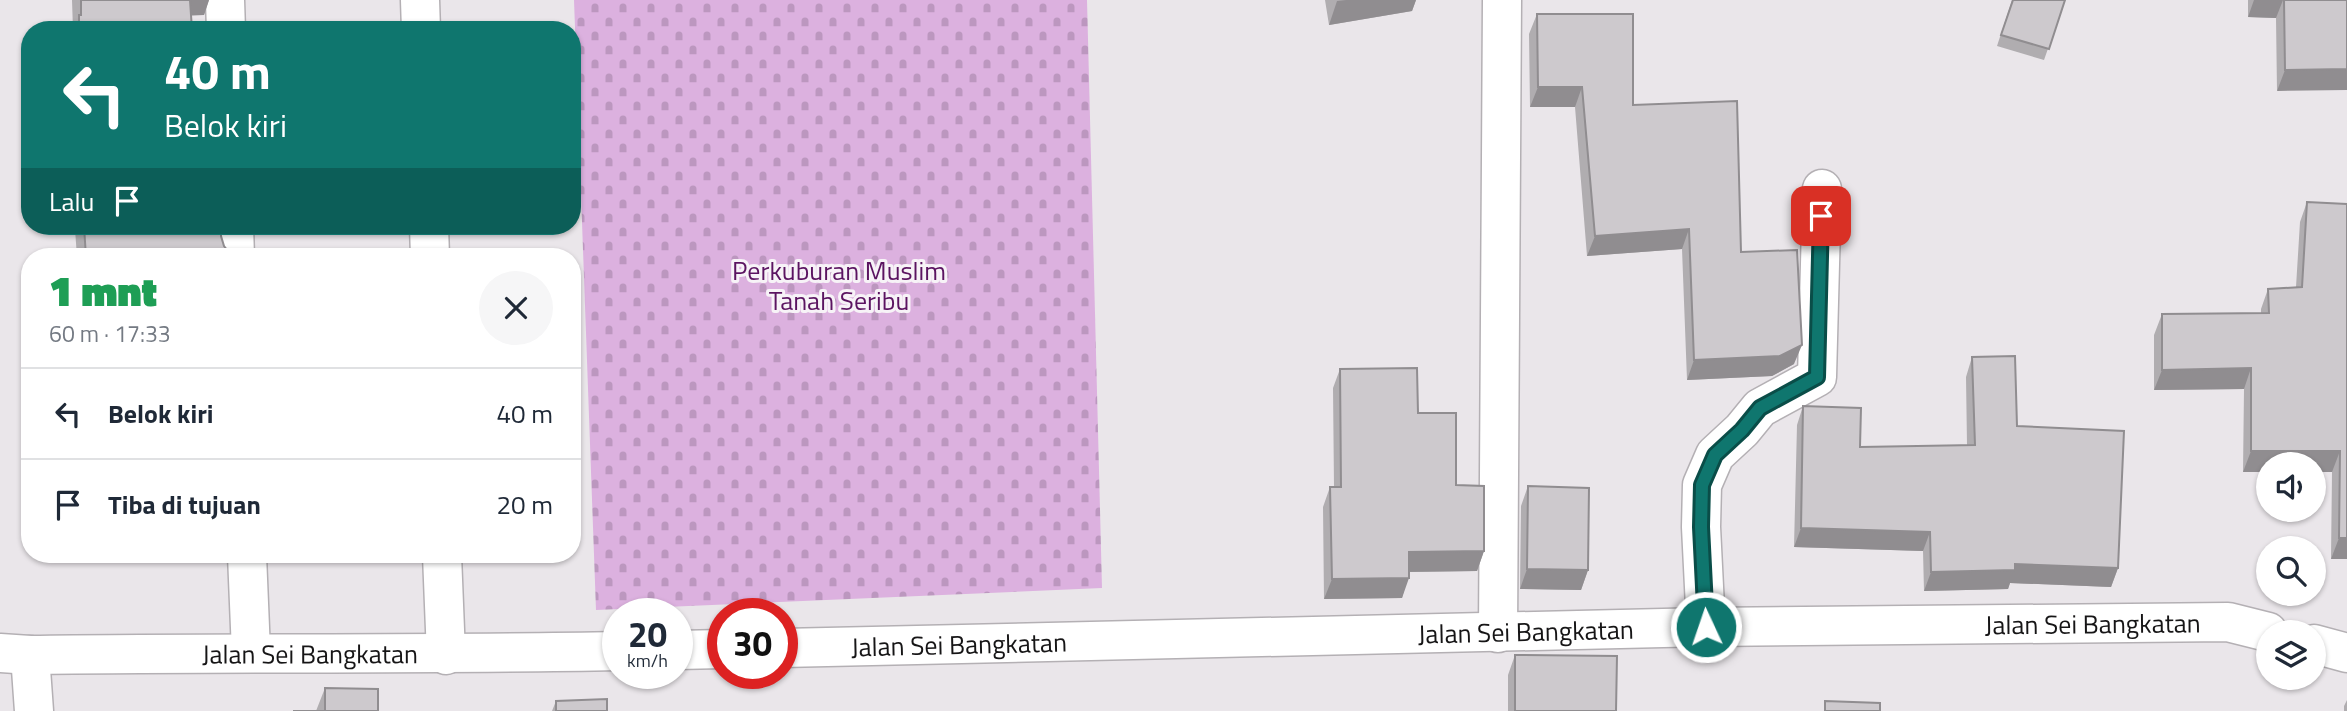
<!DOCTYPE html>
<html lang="id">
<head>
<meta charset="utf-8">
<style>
  :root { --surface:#fff; --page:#f6f6f7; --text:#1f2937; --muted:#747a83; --line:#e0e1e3 }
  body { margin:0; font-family:"Titillium Web",sans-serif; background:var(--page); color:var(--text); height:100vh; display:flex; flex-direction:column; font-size:26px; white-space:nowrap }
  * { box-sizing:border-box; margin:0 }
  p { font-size:23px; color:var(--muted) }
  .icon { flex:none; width:38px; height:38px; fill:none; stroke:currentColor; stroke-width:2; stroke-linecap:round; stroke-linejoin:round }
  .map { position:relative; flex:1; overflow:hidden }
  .panel { position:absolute; left:21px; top:248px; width:560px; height:315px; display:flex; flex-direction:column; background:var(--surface); border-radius:28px; box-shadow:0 2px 5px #0004 }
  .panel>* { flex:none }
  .top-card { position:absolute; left:21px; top:21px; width:560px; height:214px; border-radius:28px; box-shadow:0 2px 5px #0004; background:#0f766e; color:#fff; overflow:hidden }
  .buttons { position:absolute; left:2256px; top:452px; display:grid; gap:14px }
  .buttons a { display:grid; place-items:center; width:70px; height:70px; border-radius:50%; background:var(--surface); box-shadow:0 2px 5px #0004; font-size:35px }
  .speed { position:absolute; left:602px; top:598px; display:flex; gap:14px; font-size:35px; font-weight:700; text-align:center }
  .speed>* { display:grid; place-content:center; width:91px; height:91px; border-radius:50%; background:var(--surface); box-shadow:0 2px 5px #0004; line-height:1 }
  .speed small { font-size:18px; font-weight:400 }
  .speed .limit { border:10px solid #d22; background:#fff; color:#111 }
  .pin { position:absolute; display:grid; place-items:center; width:60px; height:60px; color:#fff; margin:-30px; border-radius:14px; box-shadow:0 4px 10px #0006 }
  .me { position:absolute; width:77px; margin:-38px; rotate:357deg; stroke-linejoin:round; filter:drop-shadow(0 0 5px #0008) }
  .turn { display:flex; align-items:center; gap:24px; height:147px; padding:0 28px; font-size:32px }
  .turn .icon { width:91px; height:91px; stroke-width:2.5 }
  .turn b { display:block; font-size:49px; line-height:60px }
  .then { display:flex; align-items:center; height:66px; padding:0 28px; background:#0003; gap:14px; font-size:26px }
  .round { display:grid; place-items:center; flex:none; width:74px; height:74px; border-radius:37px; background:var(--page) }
  .overview { display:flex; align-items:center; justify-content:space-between; height:119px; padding:0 28px }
  h1 { font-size:42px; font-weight:800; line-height:52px; color:#1e9e55 }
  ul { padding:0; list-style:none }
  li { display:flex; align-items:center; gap:21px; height:91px; padding:0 28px; border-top:2px solid var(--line) }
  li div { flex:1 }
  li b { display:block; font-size:26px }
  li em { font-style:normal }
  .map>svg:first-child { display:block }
  .cemetery { fill:url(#cemetery-stones) }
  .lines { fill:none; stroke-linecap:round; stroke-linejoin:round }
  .minor-casing { stroke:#b4b0b4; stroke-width:41 }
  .minor { stroke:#fff; stroke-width:38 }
  .wall { fill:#b0adb0 }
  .shaded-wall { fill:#908d90 }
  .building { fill:#cdc9cd; stroke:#908d90; stroke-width:2 }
  .route-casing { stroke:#0a4d48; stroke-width:18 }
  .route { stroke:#0f766e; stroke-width:12 }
  .labels { text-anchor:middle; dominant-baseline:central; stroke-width:6; stroke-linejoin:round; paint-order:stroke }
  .park-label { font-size:26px; fill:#5b1461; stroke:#f7f3f7 }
  .street-label { font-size:26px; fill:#161516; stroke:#f7f3f7 }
</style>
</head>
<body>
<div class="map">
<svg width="2347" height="711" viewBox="0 0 2347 711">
  <defs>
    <pattern id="cemetery-stones" width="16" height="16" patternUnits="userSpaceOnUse" patternTransform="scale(1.75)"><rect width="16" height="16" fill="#dcb1df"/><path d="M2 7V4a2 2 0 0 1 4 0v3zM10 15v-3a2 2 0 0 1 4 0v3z" fill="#bc97bf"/></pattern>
  </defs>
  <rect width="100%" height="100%" fill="#eae6ea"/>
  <path class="cemetery" d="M 574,0 L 1087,0 L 1102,588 L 596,610 Z"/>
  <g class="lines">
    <defs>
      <g id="minor">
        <path d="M 225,0 L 226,30"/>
        <path d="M 420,0 L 421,30"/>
        <path d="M 234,226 L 235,257"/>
        <path d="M 429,226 L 430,257"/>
        <path d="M 247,555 L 251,652"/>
        <path d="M 442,555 L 446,655"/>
        <path d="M 1706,627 L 1701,527 L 1702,485 L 1715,455 L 1742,430 L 1760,408 L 1817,377 L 1822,189"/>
        <path d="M 1498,633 L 1502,0"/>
        <path d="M 2314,644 L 2347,653"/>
        <path id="s1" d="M 782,648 L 1706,627 L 2228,622 L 2268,632"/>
        <path d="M 677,650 L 723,649"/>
        <path id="s2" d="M 0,653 L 30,655 C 226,652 422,655 618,651"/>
        <path d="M 30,655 L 34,711"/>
      </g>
    </defs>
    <use href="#minor" class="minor-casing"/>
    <use href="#minor" class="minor"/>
  </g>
  <path class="wall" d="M 72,0 L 209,0 L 204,15 L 191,15 L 192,30 L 73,30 Z
    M 1325,0 L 1416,0 L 1412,11 L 1329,25 Z
    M 2012,0 L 2065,0 L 2044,60 L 1997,46 Z
    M 2248,0 L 2347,0 L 2277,91 L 2276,18 L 2248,17 Z
    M 1537,14 L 1633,105 L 1741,252 L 1794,364 L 1772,376 L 1687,380 L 1682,249 L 1587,256 L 1575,107 L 1530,107 L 1529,34 Z
    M 2307,202 L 2347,204 L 2347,559 L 2331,559 L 2332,472 L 2314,472 L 2314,464 L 2243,472 L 2244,389 L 2154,390 L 2154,335 L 2162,314 L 2261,313 L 2261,309 L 2268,289 L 2296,287 L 2300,222 Z
    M 77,226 L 221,226 L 221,236 L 228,257 L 77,257 L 75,229 Z
    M 1972,357 L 2017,426 L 2118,568 L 2111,587 L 2010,583 L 2008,589 L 1924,591 L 1923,551 L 1794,547 L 1797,425 L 1803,406 L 1860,447 L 1967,445 L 1966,377 Z
    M 1340,369 L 1418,413 L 1456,485 L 1484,551 L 1477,571 L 1409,572 L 1402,598 L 1324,599 L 1323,507 L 1330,487 L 1334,487 L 1333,388 Z
    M 1528,486 L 1588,570 L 1581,590 L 1520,589 L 1521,506 Z
    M 1515,655 L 1616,711 L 1508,711 L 1508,675 Z
    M 325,688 L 378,711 L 316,711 Z
    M 2347,700 L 2347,711 L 2344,711 L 2344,706 Z
    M 556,701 L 607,711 L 552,711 Z"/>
  <path class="shaded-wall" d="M 187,0 L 209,0 L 204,15 L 181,16 Z
    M 1346,0 L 1416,0 L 1412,11 L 1329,25 L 1337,1 Z
    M 2254,0 L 2283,0 L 2276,18 L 2248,17 Z
    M 2347,69 L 2347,90 L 2277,91 L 2285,70 Z
    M 1538,87 L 1582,87 L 1575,107 L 1530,107 Z
    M 1689,229 L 1682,249 L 1587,256 L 1595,236 Z
    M 1802,345 L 1794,364 L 1772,376 L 1687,380 L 1694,360 Z
    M 2251,368 L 2244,389 L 2154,390 L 2162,370 Z
    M 2251,451 L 2340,451 L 2332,472 L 2314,472 L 2314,464 L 2268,464 L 2268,472 L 2243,472 Z
    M 1801,528 L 1930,532 L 1923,551 L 1794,547 Z
    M 2339,538 L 2347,538 L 2347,559 L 2331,559 Z
    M 1484,551 L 1477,571 L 1402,572 L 1409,552 Z
    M 2015,564 L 2118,568 L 2111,587 L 2010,583 L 2008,589 L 1924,591 L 1931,572 Z
    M 1527,569 L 1588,570 L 1581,590 L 1520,589 Z
    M 1409,578 L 1402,598 L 1324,599 L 1332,579 Z"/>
  <path class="building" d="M 81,0 L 190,0 L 192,30 L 79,30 L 79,15 L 81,15 Z
    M 2013,0 L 2065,0 L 2049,49 L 2001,35 Z
    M 2284,0 L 2347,0 L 2347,69 L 2285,70 Z
    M 1537,14 L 1633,14 L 1633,105 L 1737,101 L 1741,252 L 1797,250 L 1802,345 L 1780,356 L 1694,360 L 1689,229 L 1595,236 L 1582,87 L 1538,87 Z
    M 2307,202 L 2347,204 L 2347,538 L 2339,538 L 2340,451 L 2251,451 L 2251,368 L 2162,370 L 2162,314 L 2269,313 L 2268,289 L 2302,287 Z
    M 84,226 L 221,226 L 221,236 L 224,246 L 228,251 L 228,257 L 86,257 Z
    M 2015,356 L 2017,426 L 2124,431 L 2118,568 L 2015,564 L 2015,570 L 1931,572 L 1930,532 L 1801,528 L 1803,406 L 1861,408 L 1860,447 L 1975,445 L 1972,357 Z
    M 1417,368 L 1418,413 L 1456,413 L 1456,485 L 1484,486 L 1484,551 L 1409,552 L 1409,578 L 1332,579 L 1330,487 L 1341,487 L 1340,369 Z
    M 1528,486 L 1589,488 L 1588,570 L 1527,569 Z
    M 1515,655 L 1617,656 L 1616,711 L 1515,711 Z
    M 325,688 L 378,689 L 378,711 L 293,711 L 325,711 Z
    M 607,699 L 607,711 L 556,711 L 556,701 Z
    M 1825,701 L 1880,703 L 1880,711 L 1825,711 Z"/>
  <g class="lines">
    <defs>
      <path id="route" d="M 1706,627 L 1701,527 L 1702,485 L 1715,455 L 1742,430 L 1760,408 L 1817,377 L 1821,216"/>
    </defs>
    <use href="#route" class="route-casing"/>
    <use href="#route" class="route"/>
  </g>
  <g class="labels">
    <g class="park-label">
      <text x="839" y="270">Perkuburan Muslim<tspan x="839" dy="30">Tanah Seribu</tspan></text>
    </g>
    <g class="street-label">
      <text stroke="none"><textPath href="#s1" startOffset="1311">Jalan Sei Bangkatan</textPath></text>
      <text stroke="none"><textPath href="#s1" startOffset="744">Jalan Sei Bangkatan</textPath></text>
      <text stroke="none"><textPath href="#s1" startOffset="177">Jalan Sei Bangkatan</textPath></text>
      <text stroke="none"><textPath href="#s2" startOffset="310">Jalan Sei Bangkatan</textPath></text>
    </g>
  </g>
</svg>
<div class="buttons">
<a><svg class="icon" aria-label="sound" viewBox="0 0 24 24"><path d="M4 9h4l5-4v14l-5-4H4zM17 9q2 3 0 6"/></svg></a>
<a><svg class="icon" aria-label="search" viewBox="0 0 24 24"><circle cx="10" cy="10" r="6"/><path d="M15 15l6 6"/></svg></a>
<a><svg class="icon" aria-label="layers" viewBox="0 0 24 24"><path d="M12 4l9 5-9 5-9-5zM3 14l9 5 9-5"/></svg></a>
</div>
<div class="speed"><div>20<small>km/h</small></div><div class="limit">30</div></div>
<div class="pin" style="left:1821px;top:216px;background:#d93025"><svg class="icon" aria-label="arrive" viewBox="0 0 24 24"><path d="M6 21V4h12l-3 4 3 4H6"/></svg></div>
<svg class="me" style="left:1706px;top:627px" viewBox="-20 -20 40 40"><circle r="17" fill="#0f766e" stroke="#fff" stroke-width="3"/><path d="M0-11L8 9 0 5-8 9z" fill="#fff"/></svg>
<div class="top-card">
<div class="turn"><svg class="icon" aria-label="left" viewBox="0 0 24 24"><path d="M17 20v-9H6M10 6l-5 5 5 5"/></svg><div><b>40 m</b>Belok kiri</div></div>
<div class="then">Lalu<svg class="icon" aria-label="arrive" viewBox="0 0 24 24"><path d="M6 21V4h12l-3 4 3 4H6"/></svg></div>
</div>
<section class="panel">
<div class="overview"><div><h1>1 mnt</h1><p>60 m · 17:33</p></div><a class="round"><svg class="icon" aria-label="close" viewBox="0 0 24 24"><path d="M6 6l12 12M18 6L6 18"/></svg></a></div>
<ul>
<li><svg class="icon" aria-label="left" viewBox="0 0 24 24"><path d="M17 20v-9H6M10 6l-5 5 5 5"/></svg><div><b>Belok kiri</b></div><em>40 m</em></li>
<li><svg class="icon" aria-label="arrive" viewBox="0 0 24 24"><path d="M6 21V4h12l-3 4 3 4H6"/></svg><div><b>Tiba di tujuan</b></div><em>20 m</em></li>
</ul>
</section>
</div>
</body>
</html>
